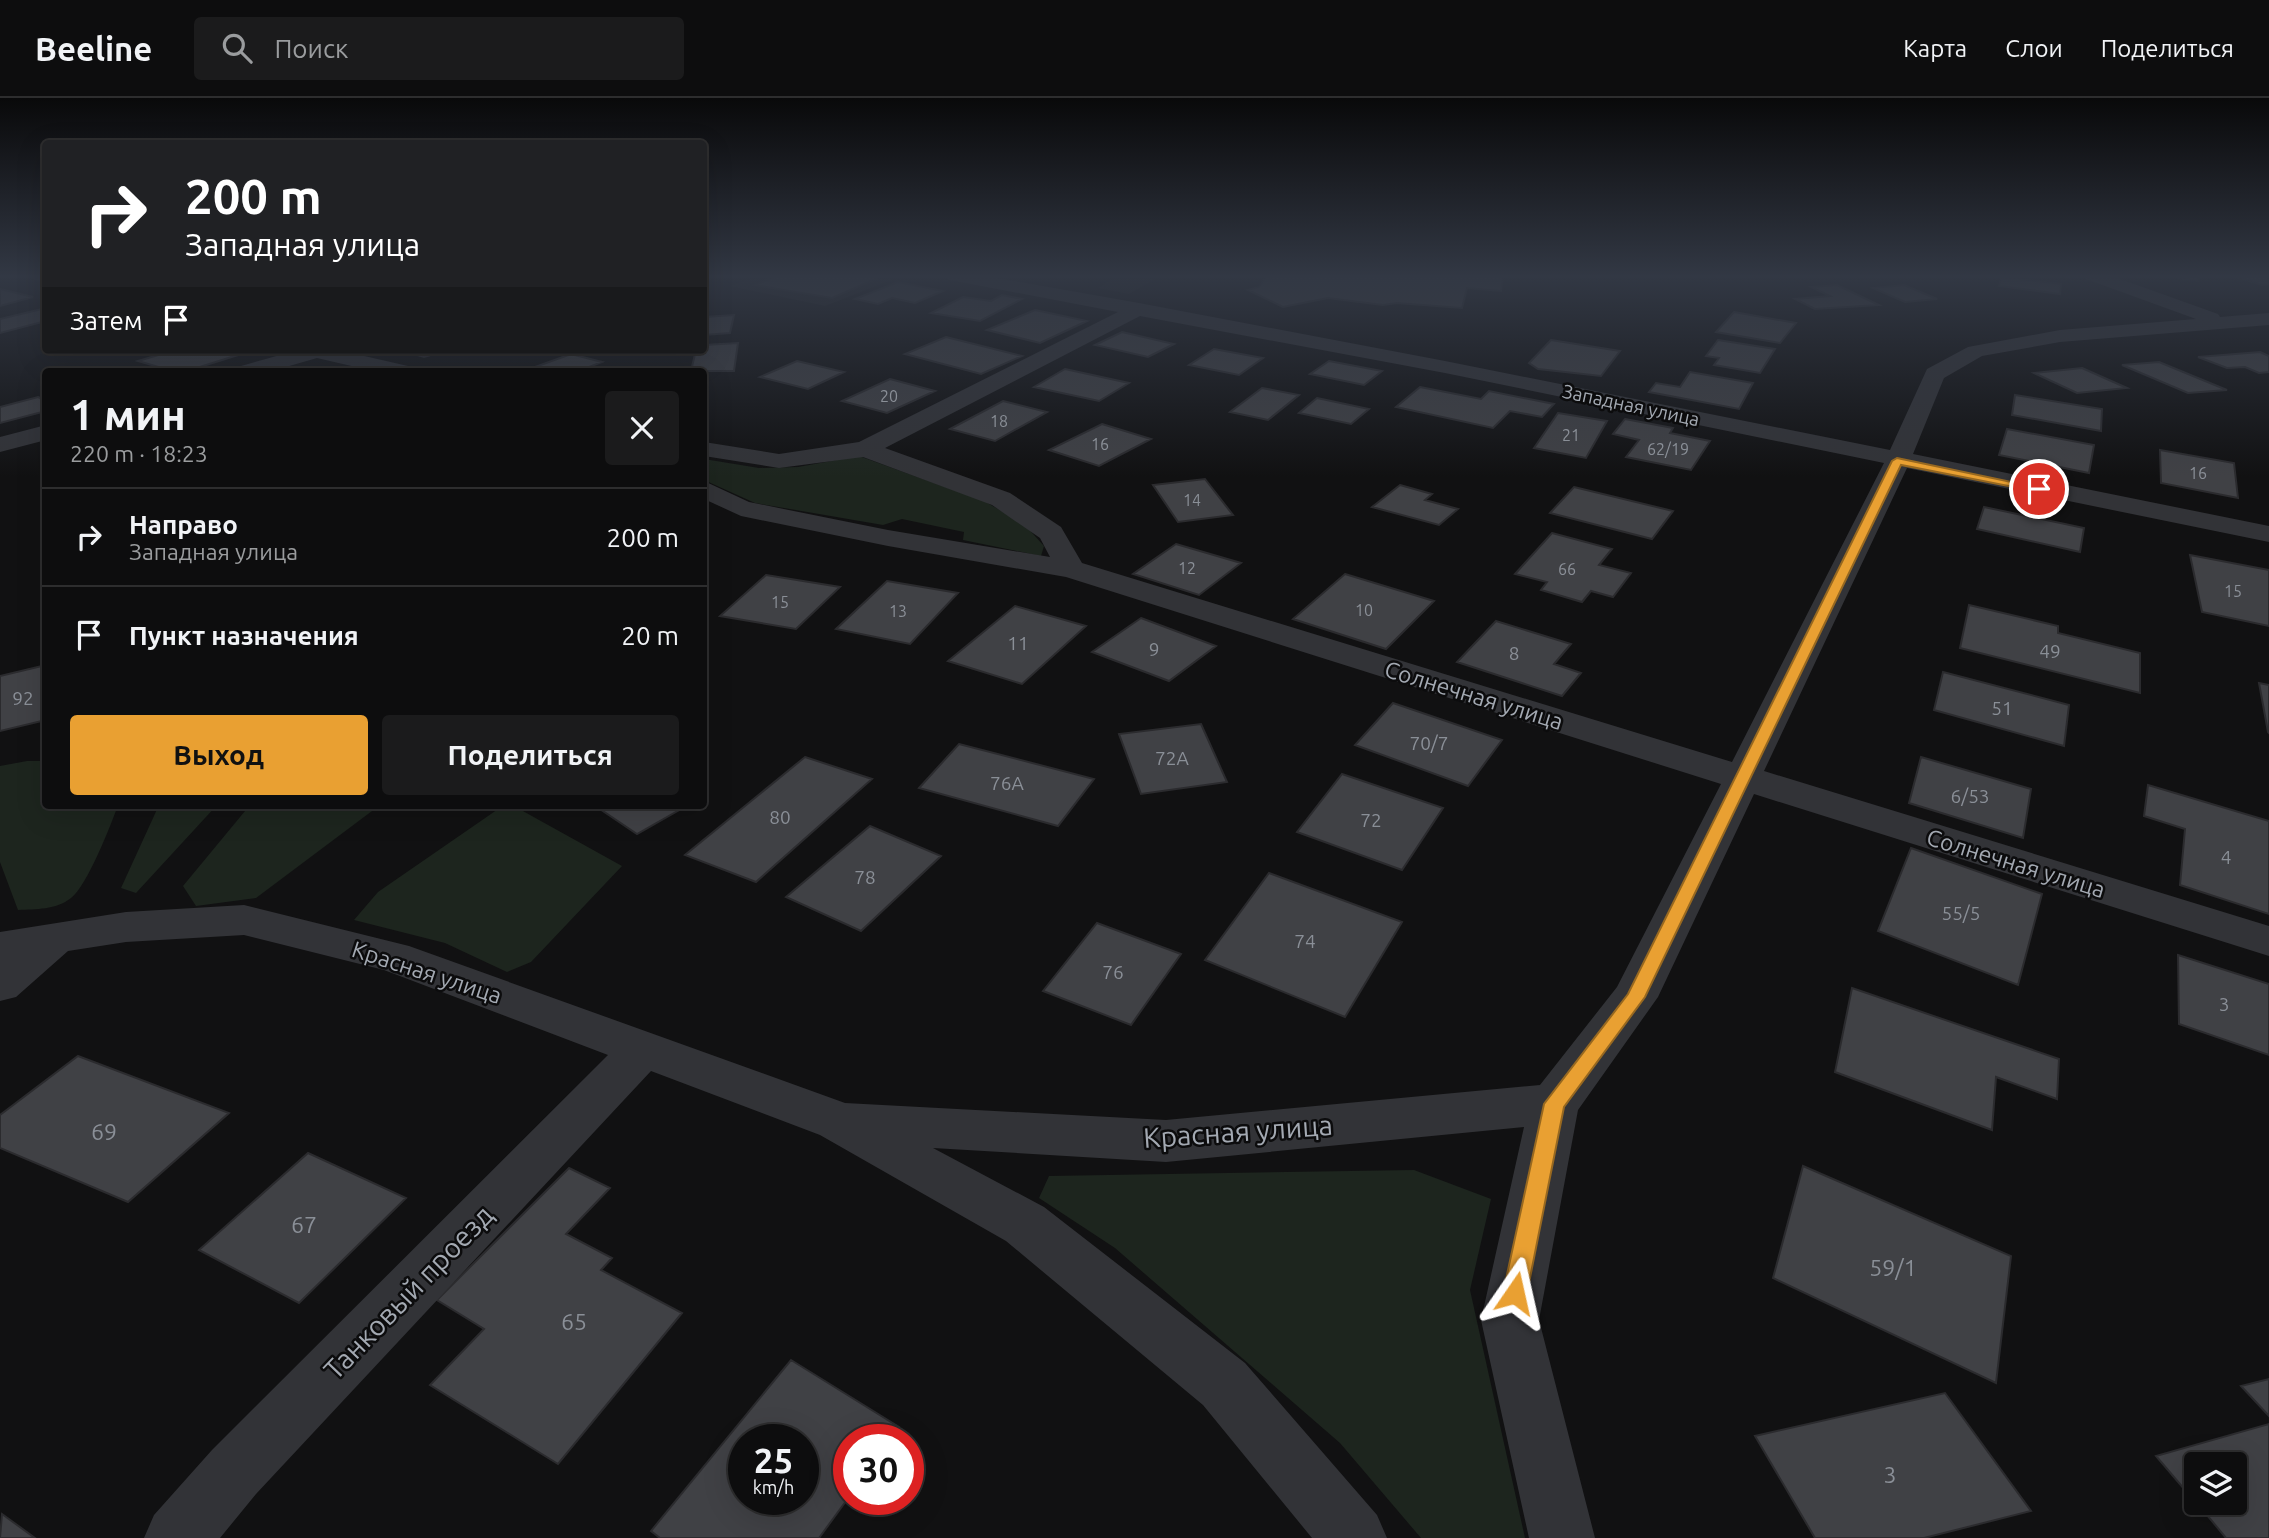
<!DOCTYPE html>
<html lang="ru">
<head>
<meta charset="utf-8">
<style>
  :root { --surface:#0d0d0e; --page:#1b1b1c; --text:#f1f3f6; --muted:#9a9c9e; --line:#2d2d2e; --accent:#e9a032 }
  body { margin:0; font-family:Ubuntu,sans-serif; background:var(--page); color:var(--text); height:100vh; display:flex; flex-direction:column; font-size:26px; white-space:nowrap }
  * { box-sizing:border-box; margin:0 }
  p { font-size:23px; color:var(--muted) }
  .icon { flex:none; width:38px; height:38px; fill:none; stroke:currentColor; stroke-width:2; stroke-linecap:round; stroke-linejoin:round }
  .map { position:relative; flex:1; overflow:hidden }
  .drawer { position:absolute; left:42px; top:270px; width:665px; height:441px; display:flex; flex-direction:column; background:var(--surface); border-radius:7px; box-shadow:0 7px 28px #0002,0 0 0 2px var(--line) }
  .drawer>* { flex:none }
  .top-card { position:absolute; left:42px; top:42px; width:665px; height:214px; border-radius:7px; box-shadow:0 7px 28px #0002,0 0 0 2px var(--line); background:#202124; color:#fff; overflow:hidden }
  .buttons { position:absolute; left:2184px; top:1354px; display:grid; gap:14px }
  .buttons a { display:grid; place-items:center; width:63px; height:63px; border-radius:7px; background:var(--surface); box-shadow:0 7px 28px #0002,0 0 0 2px var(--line); font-size:35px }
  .speed { position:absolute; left:728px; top:1326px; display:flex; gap:14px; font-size:35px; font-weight:700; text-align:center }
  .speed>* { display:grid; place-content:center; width:91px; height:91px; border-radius:50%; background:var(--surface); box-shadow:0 7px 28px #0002,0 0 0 2px var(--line); line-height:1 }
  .speed small { font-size:18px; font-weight:400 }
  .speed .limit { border:10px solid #d22; background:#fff; color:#111 }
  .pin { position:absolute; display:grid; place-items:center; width:60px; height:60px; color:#fff; margin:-30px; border:4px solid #fff; border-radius:50%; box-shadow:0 2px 7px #0007 }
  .me { position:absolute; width:77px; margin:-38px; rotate:11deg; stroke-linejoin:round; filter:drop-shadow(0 0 5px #0008) }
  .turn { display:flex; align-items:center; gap:24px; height:147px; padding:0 28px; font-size:32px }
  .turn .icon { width:91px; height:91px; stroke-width:2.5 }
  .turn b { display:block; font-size:49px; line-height:60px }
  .then { display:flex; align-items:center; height:66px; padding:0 28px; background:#0003; gap:14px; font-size:26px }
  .round { display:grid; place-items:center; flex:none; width:74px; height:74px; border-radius:7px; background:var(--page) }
  .overview { display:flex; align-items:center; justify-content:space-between; height:119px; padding:0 28px }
  h1 { font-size:42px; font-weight:600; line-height:52px }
  .button { display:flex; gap:14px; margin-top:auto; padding:14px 28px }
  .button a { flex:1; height:80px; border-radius:7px; background:var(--accent); color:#111; font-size:28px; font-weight:600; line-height:80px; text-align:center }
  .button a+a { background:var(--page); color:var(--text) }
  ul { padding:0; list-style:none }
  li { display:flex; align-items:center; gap:21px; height:98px; padding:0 28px; border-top:2px solid var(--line) }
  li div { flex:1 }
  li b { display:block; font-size:26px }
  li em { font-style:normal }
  header { display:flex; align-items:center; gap:42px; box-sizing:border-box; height:98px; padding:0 35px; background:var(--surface); border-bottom:2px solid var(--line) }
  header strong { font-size:33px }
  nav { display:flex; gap:38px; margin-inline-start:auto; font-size:24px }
  .search { width:490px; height:63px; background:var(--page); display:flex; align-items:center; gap:18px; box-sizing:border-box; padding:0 24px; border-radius:7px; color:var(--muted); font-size:26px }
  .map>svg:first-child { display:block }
  .built { fill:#1d1d1f }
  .green { fill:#1d251e }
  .building { fill:#404145; stroke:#2b2b2e; stroke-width:2; fill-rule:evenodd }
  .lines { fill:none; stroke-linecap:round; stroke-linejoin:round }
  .minor { fill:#323337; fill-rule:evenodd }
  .route { fill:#e9a032; stroke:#976820; stroke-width:2 }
  .labels { text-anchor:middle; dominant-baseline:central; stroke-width:5; stroke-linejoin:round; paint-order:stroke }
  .far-number-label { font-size:16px; fill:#8a8f97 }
  .far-street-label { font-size:19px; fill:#a3a9b2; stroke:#0c0c0d }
  .number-label { font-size:19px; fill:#8a8f97 }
  .street-label { font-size:23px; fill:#a3a9b2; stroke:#0c0c0d }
  .near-number-label { font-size:23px; fill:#8a8f97 }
  .near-street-label { font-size:28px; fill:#a3a9b2; stroke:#0c0c0d }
</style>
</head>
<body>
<header>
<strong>Beeline</strong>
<div class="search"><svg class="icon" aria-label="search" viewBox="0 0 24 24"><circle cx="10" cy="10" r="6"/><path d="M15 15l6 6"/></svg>Поиск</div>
<nav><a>Карта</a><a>Слои</a><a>Поделиться</a></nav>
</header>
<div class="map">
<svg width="2269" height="1440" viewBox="0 0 2269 1440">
  <rect width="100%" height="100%" fill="#111112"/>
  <path class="built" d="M 761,177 L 904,177 L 825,208 L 730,188 Z
    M 1119,177 L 1162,177 L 1129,196 L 1098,190 Z"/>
  <path class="green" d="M 859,358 L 984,403 L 1024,426 L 1044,448 L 1041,458 L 963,442 L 964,434 L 902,421 L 883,427 L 755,405 L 704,382 L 704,361 L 759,370 L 798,369 Z
    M 27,663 L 45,663 L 46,707 L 118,707 C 111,727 87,788 71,800 C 56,812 36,811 18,812 L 0,764 L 0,668 Z
    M 159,707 L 217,707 L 136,795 L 121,790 Z
    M 250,707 L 380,707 L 256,800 L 196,808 L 183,788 Z
    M 504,707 L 512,707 L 622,768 L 531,864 L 507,874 L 445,845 L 354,822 L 378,794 Z
    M 1414,1072 L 1491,1101 L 1470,1192 L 1525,1440 L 1421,1440 L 1340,1345 L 1115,1150 L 1039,1100 L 1049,1078 Z"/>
  <path class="building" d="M 779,177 L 860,177 L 878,180 L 832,200 L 755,187 Z
    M 1267,177 L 1503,177 L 1501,193 L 1467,190 L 1462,210 L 1397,205 L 1383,207 L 1328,200 L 1283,209 L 1248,192 L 1259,189 Z
    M 2158,177 L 2200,177 L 2198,183 Z
    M 2229,177 L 2267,177 L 2269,186 L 2262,187 Z
    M 2001,179 L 2061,186 L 2060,196 L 1999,188 Z
    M 898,184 L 943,193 L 915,205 L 892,200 L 878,206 L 855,201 Z
    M 1837,187 L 1879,207 L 1815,211 L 1795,201 L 1830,198 L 1811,189 Z
    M 1904,187 L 1937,201 L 1905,204 L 1873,190 Z
    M 0,191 L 33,199 L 0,208 Z
    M 1002,197 L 1022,201 L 980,223 L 931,215 L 963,199 L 991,203 Z
    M 46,210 L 46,223 L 0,235 L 0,221 Z
    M 1035,212 L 1087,223 L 1040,245 L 987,232 Z
    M 1734,214 L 1796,225 L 1780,245 L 1716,234 Z
    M 734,217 L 730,235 L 704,237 L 704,219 Z
    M 1122,234 L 1174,246 L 1148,259 L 1095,247 Z
    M 946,239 L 1022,258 L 981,276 L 905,256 Z
    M 1551,242 L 1620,253 L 1601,278 L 1538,271 L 1529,265 Z
    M 1718,242 L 1775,251 L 1760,275 L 1714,267 L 1719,260 L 1706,258 Z
    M 738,245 L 734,273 L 691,273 L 696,252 L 704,252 L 704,247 Z
    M 1214,251 L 1263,260 L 1239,277 L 1189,267 Z
    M 175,252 L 219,252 L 238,257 L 187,273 L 172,273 L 138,263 Z
    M 400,252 L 448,252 L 424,259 Z
    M 2260,254 L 2269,258 L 2269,274 L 2259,275 L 2245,269 L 2227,270 L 2198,259 Z
    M 571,256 L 602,264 L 579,273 L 524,273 Z
    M 797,263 L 844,274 L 808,291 L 760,279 Z
    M 1329,263 L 1382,273 L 1364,287 L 1310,276 Z
    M 2159,264 L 2227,292 L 2188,295 L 2122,267 Z
    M 2082,270 L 2127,290 L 2077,295 L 2034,275 Z
    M 1065,271 L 1129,285 L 1099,303 L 1034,289 Z
    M 1690,274 L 1753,285 L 1739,311 L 1649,294 L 1656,285 L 1680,289 Z
    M 890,281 L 935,293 L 887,315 L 842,303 Z
    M 1420,289 L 1481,301 L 1489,293 L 1554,306 L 1542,319 L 1510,313 L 1493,330 L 1396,309 Z
    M 1262,290 L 1299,297 L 1268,322 L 1230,314 Z
    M 2015,297 L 2102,311 L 2101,333 L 2012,317 Z
    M 38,299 L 46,303 L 46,313 L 0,325 L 0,309 Z
    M 1317,300 L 1369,311 L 1351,326 L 1299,315 Z
    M 1003,303 L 1047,314 L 995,343 L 950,331 Z
    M 1558,315 L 1607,323 L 1586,360 L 1534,350 Z
    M 1625,321 L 1673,330 L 1670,335 L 1710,343 L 1691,372 L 1626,359 L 1639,342 L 1613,336 Z
    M 1102,326 L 1151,341 L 1099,368 L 1049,352 Z
    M 2007,331 L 2094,347 L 2089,375 L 1999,357 Z
    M 2160,352 L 2234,365 L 2238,400 L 2161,385 Z
    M 1205,381 L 1233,417 L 1178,424 L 1153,387 Z
    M 1400,387 L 1432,396 L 1425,402 L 1458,411 L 1439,427 L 1372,409 Z
    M 1574,389 L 1673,413 L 1652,441 L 1550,415 Z
    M 1984,409 L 2084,430 L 2080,454 L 1977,431 Z
    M 1552,435 L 1612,451 L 1599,467 L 1631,475 L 1613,499 L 1591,493 L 1582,504 L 1541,492 L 1547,484 L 1515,476 Z
    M 1176,446 L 1241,465 L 1199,497 L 1133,476 Z
    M 2190,457 L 2269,472 L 2269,528 L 2202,514 Z
    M 1345,476 L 1434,503 L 1386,551 L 1293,521 Z
    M 766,477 L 840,489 L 796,531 L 720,518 Z
    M 887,483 L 958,495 L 910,546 L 836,531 Z
    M 1969,507 L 2058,528 L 2058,535 L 2140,555 L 2140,595 L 1960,550 Z
    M 1015,508 L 1086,528 L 1022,586 L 948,563 Z
    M 1141,520 L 1216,548 L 1169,583 L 1092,554 Z
    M 1496,523 L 1571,546 L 1554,566 L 1581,575 L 1562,598 L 1457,564 Z
    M 46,567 L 46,622 L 0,633 L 0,578 Z
    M 1943,574 L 2069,607 L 2064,648 L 1934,612 Z
    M 2259,585 L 2269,587 L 2269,635 L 2268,634 Z
    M 1393,605 L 1502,642 L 1468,688 L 1355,647 Z
    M 1201,626 L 1227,684 L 1141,696 L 1119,636 Z
    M 959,646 L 1094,681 L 1058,728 L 919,690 Z
    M 805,659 L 872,681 L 756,784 L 685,757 Z
    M 1921,659 L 2031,691 L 2023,740 L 1909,705 Z
    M 1342,676 L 1443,710 L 1402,772 L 1297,734 Z
    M 2148,687 L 2269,723 L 2269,816 L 2180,787 L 2185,731 L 2144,718 Z
    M 594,707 L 688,707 L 637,736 Z
    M 870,728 L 941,758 L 861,833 L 786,799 Z
    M 1911,750 L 2042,796 L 2018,887 L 1878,833 Z
    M 1269,775 L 1402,824 L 1345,919 L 1205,862 Z
    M 1097,825 L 1181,856 L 1131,927 L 1043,893 Z
    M 2178,857 L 2269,886 L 2269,957 L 2179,926 Z
    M 1852,890 L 2059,961 L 2057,1001 L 1996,979 L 1992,1032 L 1835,974 Z
    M 78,958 L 229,1015 L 128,1104 L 0,1050 L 0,1017 Z
    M 308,1055 L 406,1100 L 299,1205 L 199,1152 Z
    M 1803,1068 L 2011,1158 L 1996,1285 L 1773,1180 Z
    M 569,1070 L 610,1090 L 566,1136 L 612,1160 L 601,1172 L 682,1215 L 558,1366 L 430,1287 L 484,1231 L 437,1202 Z
    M 791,1262 L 899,1329 L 889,1342 L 849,1342 L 849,1399 L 819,1440 L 660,1440 L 651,1433 ZM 744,1342 L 803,1342 L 803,1402 L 744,1402 Z
    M 2269,1281 L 2269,1318 L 2241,1288 Z
    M 1945,1295 L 2031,1413 L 1924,1440 L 1815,1440 L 1755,1338 Z
    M 2269,1326 L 2269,1440 L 2226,1440 L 2197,1405 L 2235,1405 L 2235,1367 L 2196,1367 L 2196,1405 L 2156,1358 Z
    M 2,1416 L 35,1440 L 0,1440 Z"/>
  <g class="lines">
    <path class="minor" d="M 29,177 L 46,177 L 46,184 L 32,181 Z
      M 941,177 L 980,177 L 1139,205 L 1445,263 L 1890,352 L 1927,271 L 1968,249 L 2060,232 L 2196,221 L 2086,181 L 2083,177 L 2109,177 L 2218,216 L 2220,219 L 2269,215 L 2269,227 L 2060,244 L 1982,258 L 1944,280 L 1913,356 L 2269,428 L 2269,444 L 1907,370 L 1764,673 L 2269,828 L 2269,858 L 1754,696 L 1658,899 L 1578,1012 L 1539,1222 L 1595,1440 L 1529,1440 L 1481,1222 L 1524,1029 L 1166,1064 L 933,1050 L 1044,1109 L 1245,1265 L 1377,1417 L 1387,1440 L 1312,1440 L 1203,1307 L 1006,1143 L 820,1037 L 651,973 L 256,1396 L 220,1440 L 144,1440 L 154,1417 L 212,1352 L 608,957 L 384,872 L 244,837 L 126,844 L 68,853 L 16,899 L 0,903 L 0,834 L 126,814 L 244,807 L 409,848 L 845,1005 L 1166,1022 L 1540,987 L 1617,889 L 1721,686 L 1066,479 L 888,448 L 741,418 L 704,401 L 704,383 L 749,404 L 888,432 L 1050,459 L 1040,440 L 992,407 L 863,359 L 779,370 L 704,358 L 704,344 L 779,356 L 859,344 L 1118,214 L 950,182 ZM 1140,218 L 1445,275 L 1884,365 L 1732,664 L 1082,465 L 1061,429 L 1010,395 L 885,350 Z
      M 298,252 L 338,252 L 408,268 L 411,273 L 373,273 L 317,260 L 272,273 L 238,273 L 241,268 Z
      M 46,327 L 46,342 L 0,354 L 0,339 Z"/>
  </g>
  <linearGradient id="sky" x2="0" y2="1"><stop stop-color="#09090a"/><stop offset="0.47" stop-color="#323844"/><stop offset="1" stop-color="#323844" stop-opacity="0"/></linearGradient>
  <rect width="2269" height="379" fill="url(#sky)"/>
  <path class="route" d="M 1897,360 L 2045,391 L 2039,394 L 1901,367 L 1645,899 L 1564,1009 L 1527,1195 L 1523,1202 L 1515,1206 L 1507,1202 L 1503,1195 L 1544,1006 L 1628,896 L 1892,363 Z"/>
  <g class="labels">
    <g class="far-number-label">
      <text x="889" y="298">20</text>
      <text x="999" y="323">18</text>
      <text x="1571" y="337">21</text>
      <text x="1100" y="346">16</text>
      <text x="1668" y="351">62/19</text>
      <text x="2198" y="375">16</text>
      <text x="1192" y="402">14</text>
      <text x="1187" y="470">12</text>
      <text x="1567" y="471">66</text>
      <text x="2233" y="493">15</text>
      <text x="780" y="504">15</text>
      <text x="1364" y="512">10</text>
      <text x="898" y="513">13</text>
    </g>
    <g class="far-street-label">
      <text transform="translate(1631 307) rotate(12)">Западная улица</text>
    </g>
    <g class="number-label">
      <text x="1018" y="545">11</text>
      <text x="1154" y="551">9</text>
      <text x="2050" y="553">49</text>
      <text x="1514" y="555">8</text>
      <text x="23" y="600">92</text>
      <text x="2002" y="610">51</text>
      <text x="1429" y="645">70/7</text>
      <text x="1172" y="660">72А</text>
      <text x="1007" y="685">76А</text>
      <text x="1970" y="698">6/53</text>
      <text x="780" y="719">80</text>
      <text x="1371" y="722">72</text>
      <text x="2226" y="759">4</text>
      <text x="865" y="779">78</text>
      <text x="1961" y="815">55/5</text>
      <text x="1305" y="843">74</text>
      <text x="1113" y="874">76</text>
      <text x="2224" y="906">3</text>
    </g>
    <g class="street-label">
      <text transform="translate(1474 597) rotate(17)">Солнечная улица</text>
      <text transform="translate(2016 765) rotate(17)">Солнечная улица</text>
      <text transform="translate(427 874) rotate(18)">Красная улица</text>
    </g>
    <g class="near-number-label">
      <text x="104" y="1033">69</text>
      <text x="304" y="1126">67</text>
      <text x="1893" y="1169">59/1</text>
      <text x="574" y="1223">65</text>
      <text x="1890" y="1376">3</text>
    </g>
    <g class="near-street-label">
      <text transform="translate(1238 1033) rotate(-4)">Красная улица</text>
      <text transform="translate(408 1194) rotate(-46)">Танковый проезд</text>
    </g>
  </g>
</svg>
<div class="buttons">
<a><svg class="icon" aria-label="layers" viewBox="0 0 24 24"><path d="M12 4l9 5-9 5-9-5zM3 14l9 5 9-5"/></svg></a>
</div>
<div class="speed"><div>25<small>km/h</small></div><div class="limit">30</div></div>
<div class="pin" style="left:2039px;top:391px;background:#d93025"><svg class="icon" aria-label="arrive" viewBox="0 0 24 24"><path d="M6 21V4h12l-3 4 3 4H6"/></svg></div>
<svg class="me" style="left:1515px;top:1195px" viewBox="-20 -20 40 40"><path d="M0-17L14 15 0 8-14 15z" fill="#e9a032" stroke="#fff" stroke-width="4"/></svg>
<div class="top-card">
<div class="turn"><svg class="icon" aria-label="right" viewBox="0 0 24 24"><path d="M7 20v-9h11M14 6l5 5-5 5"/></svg><div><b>200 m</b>Западная улица</div></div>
<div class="then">Затем<svg class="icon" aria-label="arrive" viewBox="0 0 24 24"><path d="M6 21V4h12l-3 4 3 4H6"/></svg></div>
</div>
<section class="drawer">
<div class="overview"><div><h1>1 мин</h1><p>220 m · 18:23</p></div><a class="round"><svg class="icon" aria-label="close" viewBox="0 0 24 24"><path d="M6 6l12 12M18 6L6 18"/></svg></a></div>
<ul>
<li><svg class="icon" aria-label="right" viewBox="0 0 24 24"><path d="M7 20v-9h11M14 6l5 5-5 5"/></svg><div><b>Направо</b><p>Западная улица</p></div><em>200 m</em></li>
<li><svg class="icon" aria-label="arrive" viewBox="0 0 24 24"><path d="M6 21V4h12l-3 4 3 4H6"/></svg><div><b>Пункт назначения</b></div><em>20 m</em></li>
</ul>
<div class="button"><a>Выход</a><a>Поделиться</a></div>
</section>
</div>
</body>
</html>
